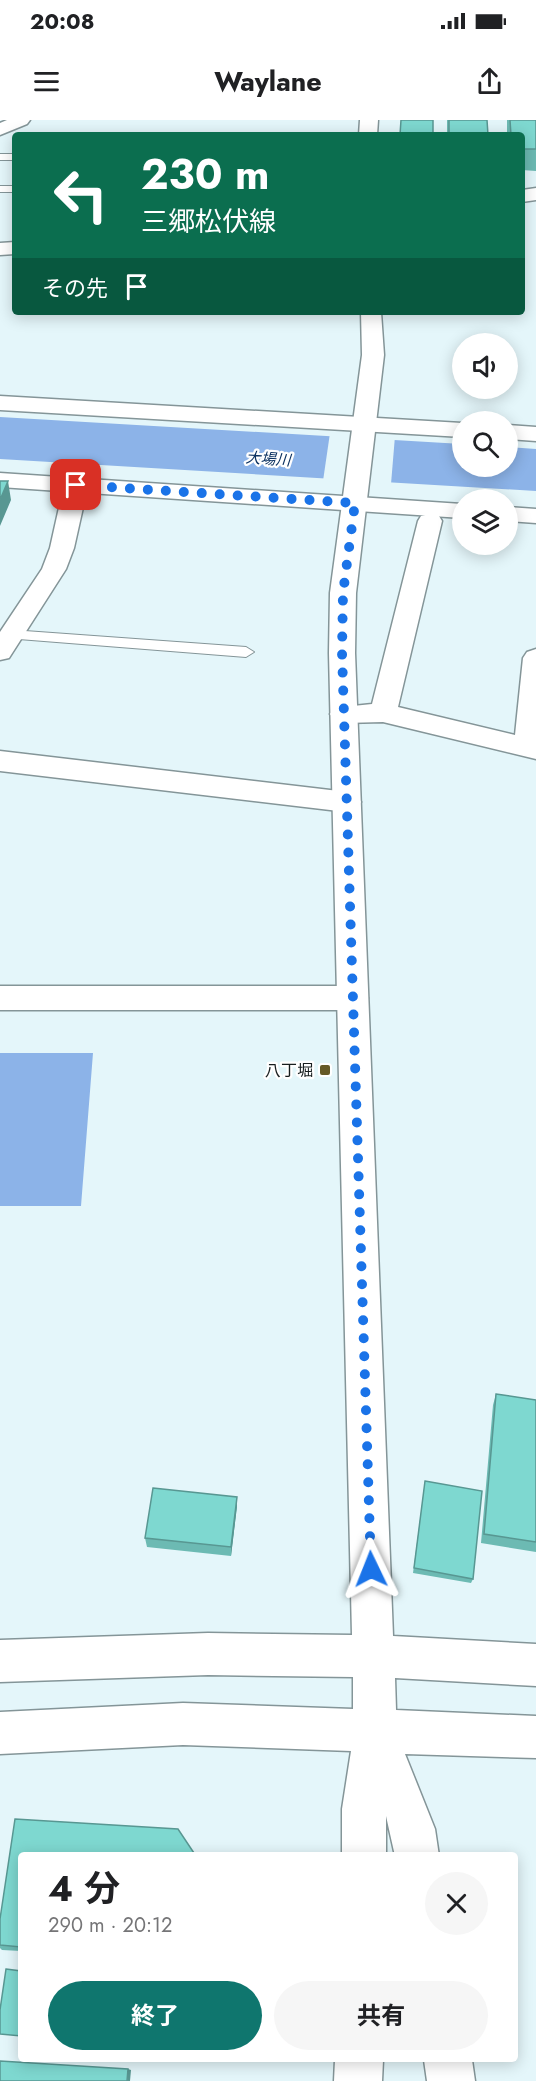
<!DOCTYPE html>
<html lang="ja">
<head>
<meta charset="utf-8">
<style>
  :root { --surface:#fff; --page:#f6f6f6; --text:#202124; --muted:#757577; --accent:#0f766e }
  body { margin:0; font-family:Jost,"Noto Sans JP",sans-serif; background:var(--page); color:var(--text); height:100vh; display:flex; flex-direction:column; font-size:22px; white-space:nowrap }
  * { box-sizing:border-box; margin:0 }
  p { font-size:20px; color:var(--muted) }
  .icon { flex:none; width:33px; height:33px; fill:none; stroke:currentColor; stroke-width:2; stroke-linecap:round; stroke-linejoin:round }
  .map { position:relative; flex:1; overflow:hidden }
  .panel { position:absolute; left:18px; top:1732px; width:500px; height:210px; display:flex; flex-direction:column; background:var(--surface); border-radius:6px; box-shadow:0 3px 15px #0003 }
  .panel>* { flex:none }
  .hud { position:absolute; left:12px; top:12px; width:513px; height:183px; border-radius:6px; box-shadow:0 3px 15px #0003; background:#0b6e4f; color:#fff; overflow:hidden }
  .buttons { position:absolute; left:452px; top:213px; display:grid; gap:12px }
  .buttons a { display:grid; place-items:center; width:66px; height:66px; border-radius:50%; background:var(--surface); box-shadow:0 3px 15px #0003; font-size:30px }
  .pin { position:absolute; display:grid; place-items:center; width:51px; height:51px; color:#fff; margin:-26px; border-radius:12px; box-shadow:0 3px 9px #0006 }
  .me { position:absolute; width:66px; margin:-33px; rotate:358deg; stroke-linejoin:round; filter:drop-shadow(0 0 4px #0008) }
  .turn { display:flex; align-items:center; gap:21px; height:126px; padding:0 30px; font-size:27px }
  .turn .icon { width:78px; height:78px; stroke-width:2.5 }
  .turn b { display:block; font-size:42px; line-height:51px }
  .then { display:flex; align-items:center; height:57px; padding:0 30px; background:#0003; gap:12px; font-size:22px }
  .round { display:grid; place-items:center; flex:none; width:63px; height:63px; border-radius:32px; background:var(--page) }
  .head { display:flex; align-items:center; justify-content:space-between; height:102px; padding:0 30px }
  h1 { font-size:36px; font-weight:700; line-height:45px }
  .cta { display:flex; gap:12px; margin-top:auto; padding:12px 30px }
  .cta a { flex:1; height:69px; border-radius:36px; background:var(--accent); color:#fff; font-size:24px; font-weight:700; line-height:69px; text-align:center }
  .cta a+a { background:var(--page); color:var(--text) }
  .status { display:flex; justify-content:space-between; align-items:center; height:42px; padding:0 30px; background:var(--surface); direction:ltr }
  .status svg { height:16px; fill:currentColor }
  header { display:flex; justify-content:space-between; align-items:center; height:78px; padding:0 30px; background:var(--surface); font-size:27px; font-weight:700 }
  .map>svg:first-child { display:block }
  .water { fill:#8cb3e8 }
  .pier { fill:#e4f6fa }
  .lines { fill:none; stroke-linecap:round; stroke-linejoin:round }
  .service-casing { stroke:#849598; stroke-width:2 }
  .minor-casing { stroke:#849598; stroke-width:3 }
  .tertiary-casing { stroke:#849598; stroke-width:3 }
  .primary-casing { stroke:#849598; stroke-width:3 }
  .service { fill:#fff; fill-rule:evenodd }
  .minor { fill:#fff; fill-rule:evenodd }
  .tertiary { fill:#fff; fill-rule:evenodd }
  .primary { fill:#fff; fill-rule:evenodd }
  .wall { fill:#6cbab3 }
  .shaded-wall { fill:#589792 }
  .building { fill:#7ed8d0; stroke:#589792; stroke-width:1.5 }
  .route { stroke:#1a73e8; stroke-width:10; stroke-dasharray:0 18 }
  .poi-dot { fill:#655926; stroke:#fff; stroke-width:2 }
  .labels { text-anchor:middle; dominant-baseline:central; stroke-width:4.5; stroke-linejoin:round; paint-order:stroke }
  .far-water-label { font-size:15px; font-style:italic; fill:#0b3160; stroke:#fff }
  .poi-label { font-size:16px; fill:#181e1f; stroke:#fff; text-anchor:end }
</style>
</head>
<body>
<div class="status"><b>20:08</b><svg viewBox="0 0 49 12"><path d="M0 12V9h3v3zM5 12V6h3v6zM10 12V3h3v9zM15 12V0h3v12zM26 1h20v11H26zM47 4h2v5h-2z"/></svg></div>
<header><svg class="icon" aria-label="menu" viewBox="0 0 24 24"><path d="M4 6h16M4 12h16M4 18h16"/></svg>Waylane<svg class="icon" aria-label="share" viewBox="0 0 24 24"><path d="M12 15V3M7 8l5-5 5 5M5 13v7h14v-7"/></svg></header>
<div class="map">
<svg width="536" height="1961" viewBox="0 0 536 1961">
  <rect width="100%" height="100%" fill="#e4f6fa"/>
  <path class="water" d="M 0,297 L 462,324 L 462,346 L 507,346 L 507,327 L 536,329 L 536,371 L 0,339 Z
    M 0,933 L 93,933 L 81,1086 L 0,1086 Z"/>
  <path class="pier" d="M 330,313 L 395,316 L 391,364 L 323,361 Z"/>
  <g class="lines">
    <defs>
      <path id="service" d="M 0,34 L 15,34 L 15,40 L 0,40 Z
        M 0,66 L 15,66 L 15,72 L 0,72 Z
        M 11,510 L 246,527 L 254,532 L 246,537 L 6,518 L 3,515 L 6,512 Z"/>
      <path id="minor" d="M 7,0 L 30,0 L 27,4 L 0,15 L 0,3 Z
        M 0,276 L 462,303 L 462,317 L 0,290 Z
        M 507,305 L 536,307 L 536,321 L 507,319 Z
        M 76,358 L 84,360 L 88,365 L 74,428 L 66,449 L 9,538 L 0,540 L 0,512 L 42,449 L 50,428 L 64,365 L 68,360 Z
        M 430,394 L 439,396 L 442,401 L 398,587 L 515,615 L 523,538 L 527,532 L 536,529 L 536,639 L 383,602 L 344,603 L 334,600 L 330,594 L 334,588 L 372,584 L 418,401 L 421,396 Z
        M 0,631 L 347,672 L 357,675 L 361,682 L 357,689 L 347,692 L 0,651 Z
        M 0,866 L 352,866 L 363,869 L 368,878 L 363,887 L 352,890 L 0,890 Z"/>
      <path id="tertiary" d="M 360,0 L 378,0 L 377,15 L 359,15 Z
        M 536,68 L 536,80 L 522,82 L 522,70 Z
        M 15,122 L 15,134 L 0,135 L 0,123 Z
        M 361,192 L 381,192 L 384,235 L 356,473 L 355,533 L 393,1516 L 536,1524 L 536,1566 L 395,1558 L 396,1590 L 536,1596 L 536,1638 L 405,1634 L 435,1709 L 439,1736 L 395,1736 L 386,1696 L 386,1736 L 342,1736 L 342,1689 L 351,1631 L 183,1625 L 0,1634 L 0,1592 L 183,1583 L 353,1589 L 353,1557 L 208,1555 L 0,1562 L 0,1520 L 208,1513 L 352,1515 L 329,533 L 330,473 L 362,235 Z
        M 335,1940 L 383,1940 L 382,1961 L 334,1961 Z
        M 424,1940 L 472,1940 L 475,1961 L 427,1961 Z"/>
      <path id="primary" d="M 0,353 L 462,384 L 462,398 L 0,367 Z
        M 507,387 L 536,389 L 536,403 L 507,401 Z"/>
    </defs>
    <use href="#service" class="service-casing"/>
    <use href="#minor" class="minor-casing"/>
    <use href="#tertiary" class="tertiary-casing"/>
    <use href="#primary" class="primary-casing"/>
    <use href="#service" class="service"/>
    <use href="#minor" class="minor"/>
    <use href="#tertiary" class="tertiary"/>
    <use href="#primary" class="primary"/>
  </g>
  <path class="wall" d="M 447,0 L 487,0 L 488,15 L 447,15 Z
    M 507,0 L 536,0 L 536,51 L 522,50 L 522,15 L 507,15 Z
    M 496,1274 L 536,1280 L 536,1432 L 481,1423 L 493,1285 Z
    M 425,1361 L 473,1459 L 471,1463 L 413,1453 Z
    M 237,1386 L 231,1436 L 147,1427 L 145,1418 Z
    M 21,1736 L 21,1831 L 2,1830 L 0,1828 L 0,1799 Z"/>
  <path class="shaded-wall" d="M 8,361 L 11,380 L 0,406 L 0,380 Z
    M 237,1377 L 237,1386 L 231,1436 L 231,1427 Z
    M 128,1949 L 131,1950 L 130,1961 L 127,1961 Z"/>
  <path class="building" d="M 401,0 L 433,0 L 433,15 L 400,15 Z
    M 449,0 L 487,0 L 488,15 L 449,15 Z
    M 510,0 L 536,0 L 536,29 L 522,29 L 522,15 L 511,15 Z
    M 0,361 L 8,361 L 0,380 Z
    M 496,1274 L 536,1280 L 536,1422 L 484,1414 Z
    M 425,1361 L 482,1371 L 473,1459 L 414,1448 Z
    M 153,1368 L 237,1377 L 231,1427 L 145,1418 Z
    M 15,1699 L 178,1709 L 196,1736 L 21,1736 L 21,1827 L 0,1825 L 0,1799 Z
    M 6,1849 L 21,1851 L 21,1916 L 0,1914 L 0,1890 Z
    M 0,1941 L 128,1949 L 127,1961 L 0,1961 Z"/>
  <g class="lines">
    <path class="route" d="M 76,365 L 355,383 L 343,473 L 342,532 L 371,1449"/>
  </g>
  <rect class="poi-dot" x="319" y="944" width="12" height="12" rx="3"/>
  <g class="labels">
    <g class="far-water-label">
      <text transform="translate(268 339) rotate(4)">大場川</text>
    </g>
    <g class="poi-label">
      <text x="313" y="950">八丁堀</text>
    </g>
  </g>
</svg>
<div class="buttons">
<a><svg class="icon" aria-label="sound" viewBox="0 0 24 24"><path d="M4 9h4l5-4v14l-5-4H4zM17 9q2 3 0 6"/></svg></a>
<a><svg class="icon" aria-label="search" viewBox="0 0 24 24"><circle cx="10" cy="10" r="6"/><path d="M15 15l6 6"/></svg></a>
<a><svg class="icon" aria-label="layers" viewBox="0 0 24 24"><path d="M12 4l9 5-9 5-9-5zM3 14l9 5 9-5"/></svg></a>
</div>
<div class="pin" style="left:76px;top:365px;background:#d93025"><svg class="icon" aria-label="arrive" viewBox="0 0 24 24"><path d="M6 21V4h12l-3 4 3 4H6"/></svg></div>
<svg class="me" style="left:371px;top:1449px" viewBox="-20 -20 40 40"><path d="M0-17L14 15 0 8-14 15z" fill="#1a73e8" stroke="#fff" stroke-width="4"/></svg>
<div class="hud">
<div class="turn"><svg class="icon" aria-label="left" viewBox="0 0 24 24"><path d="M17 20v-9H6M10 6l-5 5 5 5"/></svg><div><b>230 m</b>三郷松伏線</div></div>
<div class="then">その先<svg class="icon" aria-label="arrive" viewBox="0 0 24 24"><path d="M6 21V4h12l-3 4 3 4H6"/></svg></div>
</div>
<section class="panel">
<div class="head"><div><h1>4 分</h1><p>290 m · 20:12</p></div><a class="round"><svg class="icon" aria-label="close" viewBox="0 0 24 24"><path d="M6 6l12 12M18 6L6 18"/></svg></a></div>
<div class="cta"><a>終了</a><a>共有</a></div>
</section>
</div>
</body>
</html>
